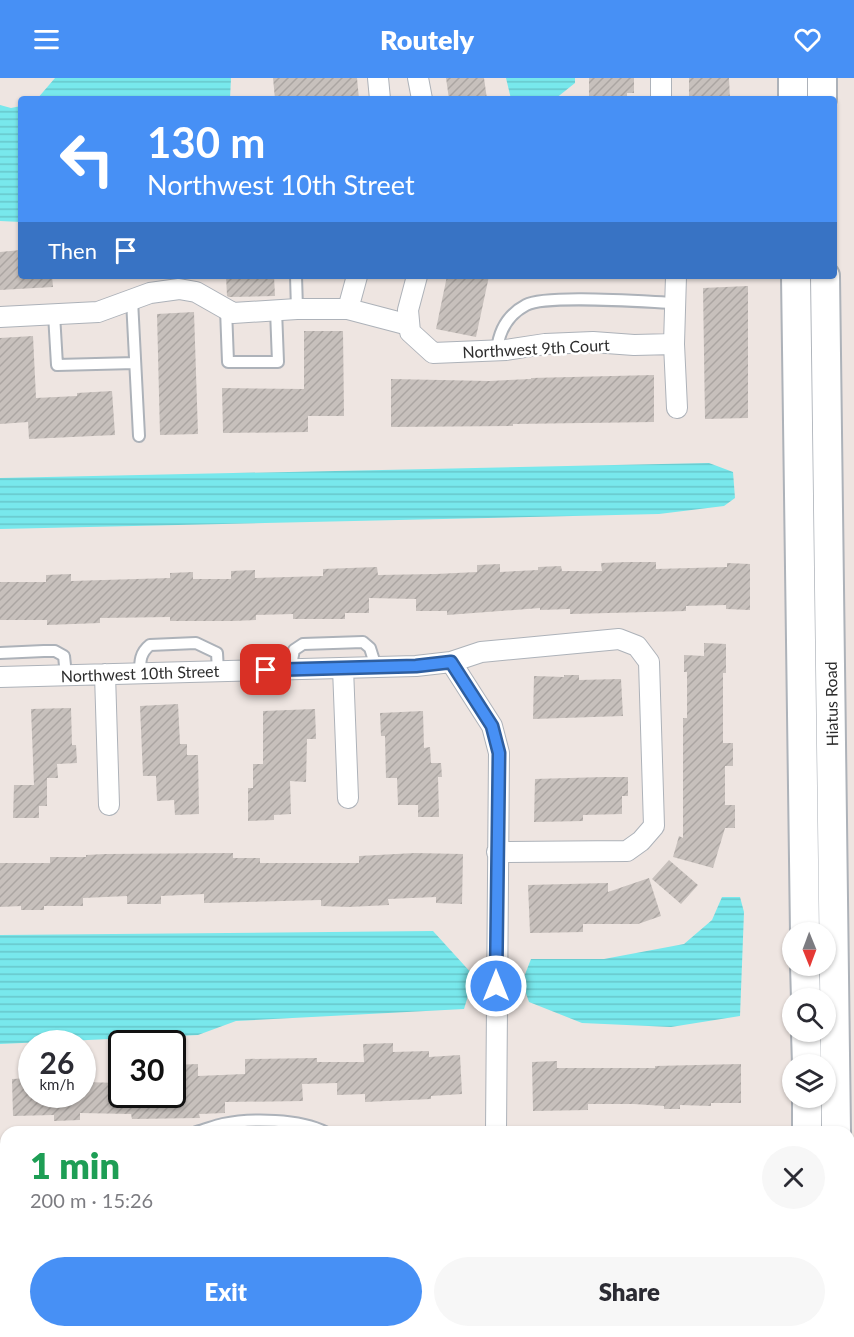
<!DOCTYPE html>
<html lang="en">
<head>
<meta charset="utf-8">
<style>
  :root { --surface:#fff; --page:#f7f7f7; --text:#2b2b33; --muted:#7c7c81; --accent:#4790f5 }
  body { margin:0; font-family:Lato,sans-serif; background:var(--page); color:var(--text); height:100vh; display:flex; flex-direction:column; font-size:22px; white-space:nowrap }
  * { box-sizing:border-box; margin:0 }
  p { font-size:20px; color:var(--muted) }
  .icon { flex:none; width:33px; height:33px; fill:none; stroke:currentColor; stroke-width:2; stroke-linecap:round; stroke-linejoin:round }
  .map { position:relative; flex:1; overflow:hidden }
  .details { position:absolute; left:0px; top:1048px; width:855px; height:212px; display:flex; flex-direction:column; background:var(--surface); border-radius:18px 18px 0 0; box-shadow:0 2px 4px #0004 }
  .details>* { flex:none }
  .banner { position:absolute; left:18px; top:18px; width:819px; height:183px; border-radius:6px; box-shadow:0 2px 4px #0004; background:#4790f5; color:#fff; overflow:hidden }
  .needle { width:39px; rotate:179deg }
  .tools { position:absolute; left:782px; top:844px; display:grid; gap:12px }
  .tools a { display:grid; place-items:center; width:54px; height:54px; border-radius:50%; background:var(--surface); box-shadow:0 2px 4px #0004; font-size:30px }
  .speed { position:absolute; left:18px; top:952px; display:flex; gap:12px; font-size:30px; font-weight:700; text-align:center }
  .speed>* { display:grid; place-content:center; width:78px; height:78px; border-radius:50%; background:var(--surface); box-shadow:0 2px 4px #0004; line-height:1 }
  .speed small { font-size:15px; font-weight:400 }
  .speed .limit { border:3px solid #111; border-radius:9px; background:#fff; color:#111 }
  .pin { position:absolute; display:grid; place-items:center; width:51px; height:51px; color:#fff; margin:-26px; border-radius:12px; box-shadow:0 3px 9px #0006 }
  .me { position:absolute; width:66px; margin:-33px; rotate:0deg; stroke-linejoin:round; filter:drop-shadow(0 0 4px #0008) }
  .turn { display:flex; align-items:center; gap:21px; height:126px; padding:0 30px; font-size:27px }
  .turn .icon { width:78px; height:78px; stroke-width:2.5 }
  .turn b { display:block; font-size:42px; line-height:51px }
  .then { display:flex; align-items:center; height:57px; padding:0 30px; background:#0003; gap:12px; font-size:22px }
  .round { display:grid; place-items:center; flex:none; width:63px; height:63px; border-radius:32px; background:var(--page) }
  .head { display:flex; align-items:center; justify-content:space-between; height:102px; padding:0 30px }
  h1 { font-size:36px; font-weight:800; line-height:45px; color:#1e9e55 }
  .primary-button { display:flex; gap:12px; margin-top:auto; padding:12px 30px }
  .primary-button a { flex:1; height:69px; border-radius:36px; background:var(--accent); color:#fff; font-size:24px; font-weight:800; line-height:69px; text-align:center }
  .primary-button a+a { background:var(--page); color:var(--text) }
  header { display:flex; justify-content:space-between; align-items:center; height:78px; padding:0 30px; background:var(--accent); color:#fff; font-size:27px; font-weight:800 }
  .map>svg:first-child { display:block }
  .water { fill:url(#water-rules) }
  .building { fill:url(#building-hatch) }
  .lines { fill:none; stroke-linecap:round; stroke-linejoin:round }
  .lane-casing { stroke:#adb2b9; stroke-width:14 }
  .street-casing { stroke:#adb2b9; stroke-width:22 }
  .secondary-casing { stroke:#adb2b9; stroke-width:32 }
  .lane { stroke:#fff; stroke-width:10 }
  .street { stroke:#fff; stroke-width:20 }
  .secondary { stroke:#fff; stroke-width:28 }
  .route-casing { stroke:#2e5e9f; stroke-width:15 }
  .route { stroke:#4790f5; stroke-width:10 }
  .labels { text-anchor:middle; dominant-baseline:central; stroke-width:5; stroke-linejoin:round; paint-order:stroke }
  .street-label { font-size:16px; fill:#2d2d2d; stroke:#fff }
</style>
</head>
<body>
<header><svg class="icon" aria-label="menu" viewBox="0 0 24 24"><path d="M4 6h16M4 12h16M4 18h16"/></svg>Routely<svg class="icon" aria-label="heart" viewBox="0 0 24 24"><path d="M12 20l-8-8c-3-5 5-10 8-4 3-6 11-1 8 4z"/></svg></header>
<div class="map">
<svg width="854" height="1259" viewBox="0 0 854 1259">
  <defs>
    <pattern id="water-rules" width="6" height="5" patternUnits="userSpaceOnUse" patternTransform="scale(1.5)"><rect width="6" height="5" fill="#78e8ec"/><path d="M0 2.5h6" fill="none" stroke="#68c7cb"/></pattern>
    <pattern id="building-hatch" width="6" height="6" patternUnits="userSpaceOnUse" patternTransform="scale(1.5)"><rect width="6" height="6" fill="#c7c0bc"/><path d="M-1 1l2-2M0 6l6-6M5 7l2-2" fill="none" stroke="#aba5a2"/></pattern>
  </defs>
  <rect width="100%" height="100%" fill="#eee5e1"/>
  <path class="water" d="M 55,0 L 231,0 L 230,21 L 37,21 Z
    M 506,0 L 575,0 L 575,5 L 555,21 L 511,21 Z
    M 0,27 L 11,30 L 21,28 L 21,144 L 0,143 Z
    M 709,385 L 733,394 L 735,420 L 724,428 L 659,436 L 0,451 L 0,400 Z
    M 722,819 L 740,819 L 744,834 L 740,938 L 671,949 L 582,945 L 529,924 L 522,904 L 531,881 L 604,881 L 684,866 L 712,842 Z
    M 433,853 L 474,898 L 464,931 L 236,943 L 198,957 L 0,966 L 0,857 Z"/>
  <path class="building" d="M 273,0 L 357,0 L 359,21 L 275,21 Z
    M 446,0 L 484,0 L 487,21 L 449,21 Z
    M 589,0 L 634,0 L 634,15 L 627,15 L 627,21 L 589,21 Z
    M 689,0 L 729,0 L 730,21 L 689,21 Z
    M 21,172 L 21,198 L 52,198 L 53,209 L 0,212 L 0,174 Z
    M 226,198 L 274,198 L 275,218 L 229,219 L 227,218 Z
    M 447,198 L 489,198 L 476,259 L 436,251 Z
    M 748,208 L 748,340 L 705,341 L 703,210 Z
    M 194,234 L 198,356 L 160,357 L 157,236 Z
    M 304,253 L 343,253 L 344,338 L 308,338 L 308,354 L 223,355 L 222,310 L 304,311 Z
    M 33,258 L 36,320 L 77,318 L 77,315 L 112,313 L 115,357 L 29,361 L 28,344 L 0,346 L 0,260 Z
    M 654,297 L 654,344 L 513,346 L 513,348 L 391,349 L 391,301 L 489,303 L 531,301 L 531,300 Z
    M 627,484 L 656,484 L 656,491 L 727,489 L 727,485 L 750,486 L 750,532 L 726,531 L 726,527 L 686,528 L 686,533 L 570,536 L 570,531 L 540,532 L 540,530 L 447,537 L 447,533 L 416,533 L 416,521 L 369,520 L 369,535 L 345,535 L 345,541 L 293,541 L 293,536 L 256,537 L 256,542 L 233,543 L 170,543 L 170,539 L 100,540 L 100,545 L 47,547 L 47,542 L 0,542 L 0,504 L 46,504 L 46,497 L 71,496 L 71,503 L 170,500 L 170,495 L 193,494 L 193,501 L 231,501 L 231,493 L 255,492 L 255,500 L 323,498 L 323,491 L 377,489 L 378,497 L 436,496 L 477,494 L 477,487 L 500,486 L 500,494 L 538,492 L 538,489 L 561,488 L 562,493 L 602,493 L 601,485 Z
    M 704,565 L 726,566 L 726,595 L 723,595 L 723,665 L 733,665 L 733,688 L 725,688 L 725,727 L 735,727 L 735,750 L 725,750 L 713,790 L 673,779 L 679,758 L 683,760 L 683,640 L 687,640 L 687,594 L 684,594 L 684,577 L 704,578 Z
    M 564,597 L 579,597 L 579,602 L 621,601 L 623,638 L 533,641 L 534,598 L 564,599 Z
    M 178,626 L 180,666 L 187,666 L 187,677 L 198,677 L 199,736 L 175,737 L 174,722 L 157,723 L 156,698 L 143,698 L 140,628 Z
    M 71,630 L 72,667 L 76,667 L 77,685 L 57,686 L 58,700 L 47,700 L 47,728 L 39,728 L 39,740 L 13,740 L 14,707 L 34,707 L 31,631 Z
    M 315,631 L 316,661 L 307,661 L 306,704 L 290,703 L 291,736 L 274,737 L 274,742 L 248,743 L 248,710 L 253,710 L 253,686 L 263,686 L 263,633 Z
    M 423,633 L 424,670 L 430,669 L 431,685 L 441,685 L 442,699 L 438,699 L 439,739 L 418,739 L 418,727 L 398,727 L 397,700 L 386,700 L 385,658 L 381,658 L 380,635 Z
    M 604,699 L 628,699 L 628,718 L 622,718 L 622,736 L 583,737 L 583,743 L 534,744 L 535,701 Z
    M 233,775 L 233,780 L 260,780 L 260,785 L 359,785 L 359,778 L 415,775 L 463,776 L 462,826 L 436,825 L 436,819 L 388,821 L 389,827 L 349,829 L 321,828 L 321,822 L 204,825 L 204,816 L 161,818 L 161,826 L 127,826 L 127,818 L 83,820 L 83,828 L 44,828 L 44,832 L 21,832 L 21,828 L 0,829 L 0,785 L 50,785 L 50,779 L 86,779 L 86,777 L 105,776 Z
    M 669,782 L 698,807 L 681,826 L 652,801 Z
    M 649,800 L 661,838 L 638,846 L 583,846 L 583,854 L 530,855 L 528,807 L 608,805 L 608,814 Z
    M 393,965 L 393,974 L 429,973 L 429,979 L 460,977 L 462,1016 L 431,1018 L 431,1021 L 365,1024 L 365,1016 L 337,1017 L 337,1005 L 302,1006 L 303,1023 L 225,1024 L 225,1035 L 199,1036 L 200,1040 L 132,1041 L 131,1036 L 80,1035 L 80,1042 L 54,1043 L 54,1037 L 13,1038 L 12,1001 L 32,1000 L 32,1017 L 82,1017 L 82,1004 L 122,1005 L 122,1017 L 172,1017 L 172,987 L 198,986 L 198,998 L 245,996 L 245,981 L 317,980 L 317,984 L 364,984 L 363,966 Z
    M 557,983 L 557,990 L 655,990 L 655,988 L 741,986 L 741,1025 L 711,1025 L 711,1028 L 680,1027 L 680,1031 L 664,1031 L 664,1028 L 634,1026 L 588,1026 L 588,1032 L 533,1033 L 532,984 Z"/>
  <g class="lines">
    <defs>
      <path id="lane" d="M 296,198 L 297,231
        M 132,222 L 139,358
        M 226,231 L 228,284 L 278,284 L 276,232
        M 54,236 L 57,287 L 135,285
        M 497,272 C 499,253 507,237 526,227 C 546,216 647,224 675,225
        M 0,575 L 44,573 L 55,573 L 64,578 L 66,597
        M 290,592 L 294,572 L 303,566 L 363,564 L 370,570 L 376,589
        M 140,595 C 140,583 140,575 150,567 L 196,565 L 217,575 L 218,593
        M 196,1054 C 205,1052 214,1048 223,1046 C 251,1040 300,1041 325,1054"/>
      <path id="street" d="M 378,0 L 380,21
        M 418,0 L 422,21
        M 661,0 L 661,21
        M 417,198 L 408,232 L 410,254 L 433,275 L 506,272 L 545,266 L 593,264 L 634,267 L 674,266
        M 676,198 L 674,266 L 677,330
        M 348,231 L 357,198
        M 0,239 L 98,234 L 150,215 L 179,211 L 196,214 L 233,235 L 297,231 L 348,231 L 409,247
        M 451,584 L 492,648 L 499,675 L 496,1054
        M 343,590 L 348,720
        M 105,596 L 109,727
        M 0,599 L 416,588 L 451,584 L 481,574 L 619,561 L 637,568 L 649,584 L 654,748 L 641,763 L 627,773 L 497,774
        M 394,1254 L 394,1259
        M 121,1259 L 127,1254
        M 662,1259 L 662,1254"/>
      <path id="secondary" d="M 793,0 L 793,21
        M 822,0 L 822,21
        M 796,198 L 805,855
        M 825,198 L 836,1054
        M 805,888 L 806,921
        M 806,954 L 807,987
        M 807,1020 L 807,1054
        M 810,1254 L 810,1259
        M 839,1254 L 839,1259"/>
    </defs>
    <use href="#lane" class="lane-casing"/>
    <use href="#street" class="street-casing"/>
    <use href="#secondary" class="secondary-casing"/>
    <use href="#lane" class="lane"/>
    <use href="#street" class="street"/>
    <use href="#secondary" class="secondary"/>
  </g>
  <g class="lines">
    <defs>
      <path id="route" d="M 266,592 L 416,588 L 451,584 L 492,648 L 499,675 L 496,908"/>
    </defs>
    <use href="#route" class="route-casing"/>
    <use href="#route" class="route"/>
  </g>
  <g class="labels">
    <g class="street-label">
      <text transform="translate(536 270) rotate(-3)">Northwest 9th Court</text>
      <text transform="translate(140 595) rotate(-2)">Northwest 10th Street</text>
      <text transform="translate(831 626) rotate(-91)">Hiatus Road</text>
    </g>
  </g>
</svg>
<div class="tools">
<a><svg class="needle" viewBox="-14 -14 28 28"><path d="M0-13l5 13h-10z" fill="#e53935"/><path d="M0 13l5-13h-10z" fill="#7c7c81"/></svg></a>
<a><svg class="icon" aria-label="search" viewBox="0 0 24 24"><circle cx="10" cy="10" r="6"/><path d="M15 15l6 6"/></svg></a>
<a><svg class="icon" aria-label="layers" viewBox="0 0 24 24"><path d="M12 4l9 5-9 5-9-5zM3 14l9 5 9-5"/></svg></a>
</div>
<div class="speed"><div>26<small>km/h</small></div><div class="limit">30</div></div>
<div class="pin" style="left:266px;top:592px;background:#d93025"><svg class="icon" aria-label="arrive" viewBox="0 0 24 24"><path d="M6 21V4h12l-3 4 3 4H6"/></svg></div>
<svg class="me" style="left:496px;top:908px" viewBox="-20 -20 40 40"><circle r="17" fill="#4790f5" stroke="#fff" stroke-width="3"/><path d="M0-11L8 9 0 5-8 9z" fill="#fff"/></svg>
<div class="banner">
<div class="turn"><svg class="icon" aria-label="left" viewBox="0 0 24 24"><path d="M17 20v-9H6M10 6l-5 5 5 5"/></svg><div><b>130 m</b>Northwest 10th Street</div></div>
<div class="then">Then<svg class="icon" aria-label="arrive" viewBox="0 0 24 24"><path d="M6 21V4h12l-3 4 3 4H6"/></svg></div>
</div>
<section class="details">
<div class="head"><div><h1>1 min</h1><p>200 m · 15:26</p></div><a class="round"><svg class="icon" aria-label="close" viewBox="0 0 24 24"><path d="M6 6l12 12M18 6L6 18"/></svg></a></div>
<div class="primary-button"><a>Exit</a><a>Share</a></div>
</section>
</div>
</body>
</html>
